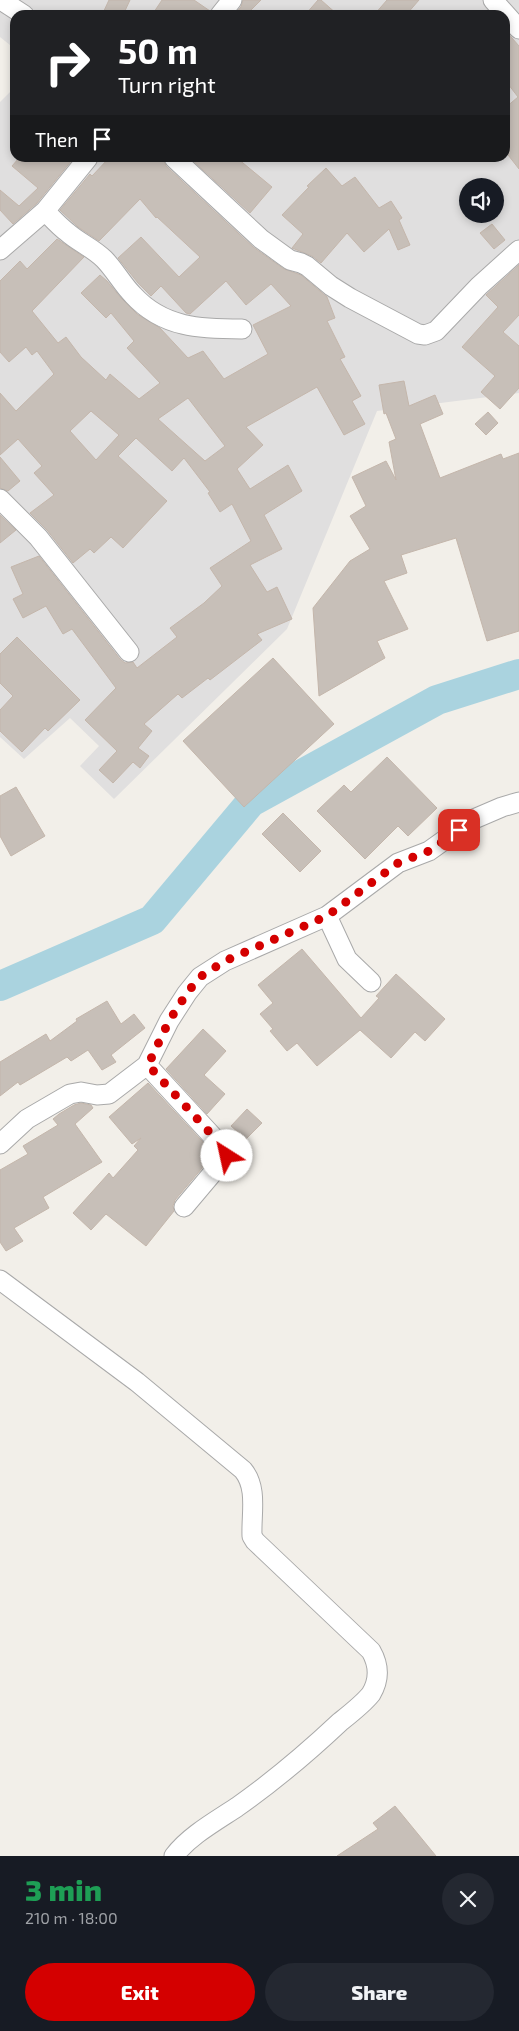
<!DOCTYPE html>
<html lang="en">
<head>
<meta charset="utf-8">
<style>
  :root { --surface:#171b24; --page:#242831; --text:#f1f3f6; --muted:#9ea1a6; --accent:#d40000 }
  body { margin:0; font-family:"Exo 2",sans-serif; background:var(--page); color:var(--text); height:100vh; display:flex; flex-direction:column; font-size:19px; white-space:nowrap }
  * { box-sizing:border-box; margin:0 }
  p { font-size:16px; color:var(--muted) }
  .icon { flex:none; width:28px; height:28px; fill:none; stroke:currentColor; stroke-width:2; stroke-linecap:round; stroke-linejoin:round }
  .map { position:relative; height:1856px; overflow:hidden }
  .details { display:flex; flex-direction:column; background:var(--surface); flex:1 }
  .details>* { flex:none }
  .banner { position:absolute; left:10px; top:10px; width:500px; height:152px; border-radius:15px; box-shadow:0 2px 8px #0003; background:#202124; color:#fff; overflow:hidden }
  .buttons { position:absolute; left:459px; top:178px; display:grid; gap:10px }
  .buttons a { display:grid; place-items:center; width:45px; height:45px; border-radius:50%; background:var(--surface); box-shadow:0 2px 8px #0003; font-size:25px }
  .pin { position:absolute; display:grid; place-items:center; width:42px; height:42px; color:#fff; margin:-21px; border-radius:10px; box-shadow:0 2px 8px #0006 }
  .me { position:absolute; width:55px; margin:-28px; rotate:325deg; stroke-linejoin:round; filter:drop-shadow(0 0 4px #0008) }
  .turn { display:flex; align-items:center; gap:18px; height:105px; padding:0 25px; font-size:22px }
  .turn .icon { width:65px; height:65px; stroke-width:2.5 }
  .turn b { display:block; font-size:35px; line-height:42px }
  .then { display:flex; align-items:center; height:48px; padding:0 25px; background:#0003; gap:10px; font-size:19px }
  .round { display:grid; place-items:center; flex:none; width:52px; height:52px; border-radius:26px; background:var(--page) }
  .summary { display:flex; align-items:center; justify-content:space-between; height:85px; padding:0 25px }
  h1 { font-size:30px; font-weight:800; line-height:38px; color:#1e9e55 }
  .action { display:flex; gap:10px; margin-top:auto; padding:10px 25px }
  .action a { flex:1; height:58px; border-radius:30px; background:var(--accent); color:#fff; font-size:20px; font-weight:800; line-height:58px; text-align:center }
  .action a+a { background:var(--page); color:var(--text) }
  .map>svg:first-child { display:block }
  .residential { fill:#e0dfdf; fill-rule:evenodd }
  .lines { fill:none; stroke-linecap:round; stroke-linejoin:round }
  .river { stroke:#aad3df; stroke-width:30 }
  .building { fill:#c7bfb8; stroke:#c4b6ab; fill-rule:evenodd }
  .minor-casing { stroke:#a9a9a9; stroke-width:21 }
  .minor { stroke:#fff; stroke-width:19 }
  .route { stroke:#d40000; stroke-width:9; stroke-dasharray:0 16.2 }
</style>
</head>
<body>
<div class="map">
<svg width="519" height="1856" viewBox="0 0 519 1856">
  <rect width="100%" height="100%" fill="#f2efe9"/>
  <path class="residential" d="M 0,0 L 519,0 L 519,393 L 377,411 L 287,629 L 114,799 L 80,766 L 99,746 L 70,718 L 24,759 L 0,737 L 0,102 L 15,87 L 15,158 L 505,158 L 505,15 L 15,15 L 15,49 L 0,37 ZM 468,186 L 495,186 L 495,214 L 468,214 Z"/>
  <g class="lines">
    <path class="river" d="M 0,986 L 152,920 L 251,802 L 437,700 L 519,674"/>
  </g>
  <path class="building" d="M 109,0 L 130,0 L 123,15 L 102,15 Z
    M 162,0 L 194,0 L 210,11 L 209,15 L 152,15 Z
    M 243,0 L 261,0 L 246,15 L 234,15 L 241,7 Z
    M 318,0 L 321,0 L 338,15 L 305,15 Z
    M 387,0 L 419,0 L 406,15 L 374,15 Z
    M 505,30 L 519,46 L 519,169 L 505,151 L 505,108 L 518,97 L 505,80 Z
    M 19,158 L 70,158 L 72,160 L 37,203 L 13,224 L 0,210 L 0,190 L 19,206 L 38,188 L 12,166 Z
    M 109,158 L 163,158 L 166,166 L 253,247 L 284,269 L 301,275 L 327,297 L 335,318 L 327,321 L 345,357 L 340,359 L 361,396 L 352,401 L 365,424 L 344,435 L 317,387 L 246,427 L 263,445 L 237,469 L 250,489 L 288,465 L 302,491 L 264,515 L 282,549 L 250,565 L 267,592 L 277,587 L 292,619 L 257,634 L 262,640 L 210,680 L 208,678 L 182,698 L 178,694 L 144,724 L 152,731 L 138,748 L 149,756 L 140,768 L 133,762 L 113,783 L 99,770 L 117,751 L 85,720 L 116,688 L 72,629 L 63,634 L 46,606 L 23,618 L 13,599 L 23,594 L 11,567 L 39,556 L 120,659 L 125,663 L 133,662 L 137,668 L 177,637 L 170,628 L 204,603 L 222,586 L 210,568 L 251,541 L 232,504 L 220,512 L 208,493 L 210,492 L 184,458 L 172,471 L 136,438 L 118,456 L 167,501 L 123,548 L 111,537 L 94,553 L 90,549 L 73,563 L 47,530 L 30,513 L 54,495 L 34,473 L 42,466 L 18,439 L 0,455 L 0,393 L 16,411 L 54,374 L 37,351 L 32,355 L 26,347 L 9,362 L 0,352 L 0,281 L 20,261 L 27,269 L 57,239 L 84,257 L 32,311 L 58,343 L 66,337 L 81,357 L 106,380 L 110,374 L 139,399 L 160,383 L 127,348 L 134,341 L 111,313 L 106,318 L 81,293 L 100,275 L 107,281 L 121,298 L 137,314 L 160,328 L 188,358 L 203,351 L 224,379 L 268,354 L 253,325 L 291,306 L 271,284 L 246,305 L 226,281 L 190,314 L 186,313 L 161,286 L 151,296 L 138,283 L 118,258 L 141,237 L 179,277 L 200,257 L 157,217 L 156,218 L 140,199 L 99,241 L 78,227 L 60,210 L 90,174 L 92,176 ZM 188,398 L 225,446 L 205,461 L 158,419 ZM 91,411 L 119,435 L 96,460 L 70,431 Z
    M 190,158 L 237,158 L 272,187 L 250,213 Z
    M 326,168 L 342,186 L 355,177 L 379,208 L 391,201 L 402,218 L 399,220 L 410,245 L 398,250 L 389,229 L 364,252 L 347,233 L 321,263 L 312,256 L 292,248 L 303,234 L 282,215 L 309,187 L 307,186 Z
    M 492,224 L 505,240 L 494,249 L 480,233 Z
    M 519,265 L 519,315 L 503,332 L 519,346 L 519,388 L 500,409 L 481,392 L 495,376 L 462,347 L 498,307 L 486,295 Z
    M 404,381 L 409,406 L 435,395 L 443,414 L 420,424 L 440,478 L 501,454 L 503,459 L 519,453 L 519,631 L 487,641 L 456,538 L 401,555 L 407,573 L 384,581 L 408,629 L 377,641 L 385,658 L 319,696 L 313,608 L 350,561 L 370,549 L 350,516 L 366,506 L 352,477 L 386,461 L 396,480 L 389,442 L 396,439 L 386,413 L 384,414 L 379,385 Z
    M 488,412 L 498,423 L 486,435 L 475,424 Z
    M 0,457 L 20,481 L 8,491 L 0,488 Z
    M 0,515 L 16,530 L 0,543 Z
    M 17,637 L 80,700 L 48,731 L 45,728 L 22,752 L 0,731 L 0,710 L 13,696 L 0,683 L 0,654 Z
    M 273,658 L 334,724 L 244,807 L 183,741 Z
    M 387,757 L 437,808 L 408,836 L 398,826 L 365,859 L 317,811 L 344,785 L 351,792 Z
    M 16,787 L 45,836 L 11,856 L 0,836 L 0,796 Z
    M 283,813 L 321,851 L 300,872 L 262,834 Z
    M 302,949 L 361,1018 L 379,998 L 376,996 L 396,974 L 445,1019 L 425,1041 L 415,1032 L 391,1058 L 360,1030 L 317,1066 L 297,1043 L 287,1051 L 270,1031 L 273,1029 L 260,1014 L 273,1003 L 258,985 Z
    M 107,1001 L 121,1024 L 134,1014 L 145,1028 L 111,1055 L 116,1062 L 102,1070 L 88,1050 L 71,1061 L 67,1057 L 20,1085 L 18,1082 L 0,1096 L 0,1062 L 46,1034 L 50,1041 L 77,1021 L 76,1019 Z
    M 203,1029 L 226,1051 L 204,1075 L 225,1094 L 207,1114 L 166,1069 Z
    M 148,1083 L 214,1154 L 175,1200 L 173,1206 L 174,1211 L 146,1246 L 106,1214 L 91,1230 L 73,1213 L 109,1173 L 113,1178 L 138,1150 L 134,1146 L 141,1138 L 132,1144 L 109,1117 Z
    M 81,1103 L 91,1105 L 93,1108 L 75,1124 L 102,1162 L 43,1197 L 49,1208 L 14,1228 L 23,1241 L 6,1251 L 0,1242 L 0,1170 L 28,1154 L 23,1146 L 58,1125 L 53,1119 L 59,1114 L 74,1105 Z
    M 247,1109 L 262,1123 L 246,1139 L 231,1126 Z
    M 395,1806 L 436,1856 L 337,1856 L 378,1829 L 373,1823 Z"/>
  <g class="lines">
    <defs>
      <path id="minor" d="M 1,0 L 24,15
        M 493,0 L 519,29
        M 220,15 L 232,0
        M 174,158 L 261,239 L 283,255 L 290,260 L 301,263 L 307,266 L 331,286 L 350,298 L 418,334 L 425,335 L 436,331 L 479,286 L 519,250
        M 45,211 C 52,218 59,226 67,232 C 78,242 93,248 104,259 C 115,270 122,284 133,295 C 163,328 201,329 242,329
        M 0,250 L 45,211 L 88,158
        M 0,499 L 38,537 L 129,652
        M 327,916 L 347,959 L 371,982
        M 147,1065 L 227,1152 L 227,1156 L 184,1207
        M 0,1144 L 27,1119 L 70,1094 L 81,1092 L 97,1095 L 109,1094 L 147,1065 L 169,1021 L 187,993 L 200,977 L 225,961 L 327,916 L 398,863 L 429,851 L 474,819 L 502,807 L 519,802
        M 0,1280 L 137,1382 L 243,1470 C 258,1488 251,1514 252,1536 L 255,1541 L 371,1651 C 379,1665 380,1679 371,1694 C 363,1704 350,1714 340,1722 C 307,1753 274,1781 237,1807 C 216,1821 189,1836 174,1856"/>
    </defs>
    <use href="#minor" class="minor-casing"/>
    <use href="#minor" class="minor"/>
  </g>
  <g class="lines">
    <path class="route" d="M 227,1156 L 227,1152 L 222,1146 L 148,1065 L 169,1021 L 187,993 L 200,977 L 225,961 L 327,916 L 398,863 L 429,851 L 459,830"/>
  </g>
</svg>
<div class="buttons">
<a><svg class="icon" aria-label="sound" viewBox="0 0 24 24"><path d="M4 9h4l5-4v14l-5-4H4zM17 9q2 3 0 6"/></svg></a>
</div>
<div class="pin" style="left:459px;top:830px;background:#d93025"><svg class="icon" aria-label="arrive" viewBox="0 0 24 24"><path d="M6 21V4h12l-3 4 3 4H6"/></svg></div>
<svg class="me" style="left:227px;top:1156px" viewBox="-20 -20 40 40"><circle r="19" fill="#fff"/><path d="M0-13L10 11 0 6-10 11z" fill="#d40000"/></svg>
<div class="banner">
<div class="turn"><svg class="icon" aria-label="right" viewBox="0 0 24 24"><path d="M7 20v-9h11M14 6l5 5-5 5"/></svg><div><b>50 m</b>Turn right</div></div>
<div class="then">Then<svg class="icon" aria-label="arrive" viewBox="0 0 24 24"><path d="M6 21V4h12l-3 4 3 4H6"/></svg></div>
</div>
</div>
<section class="details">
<div class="summary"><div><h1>3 min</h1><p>210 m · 18:00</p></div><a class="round"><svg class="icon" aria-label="close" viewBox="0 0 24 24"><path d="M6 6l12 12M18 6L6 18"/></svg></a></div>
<div class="action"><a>Exit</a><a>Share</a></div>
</section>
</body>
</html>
